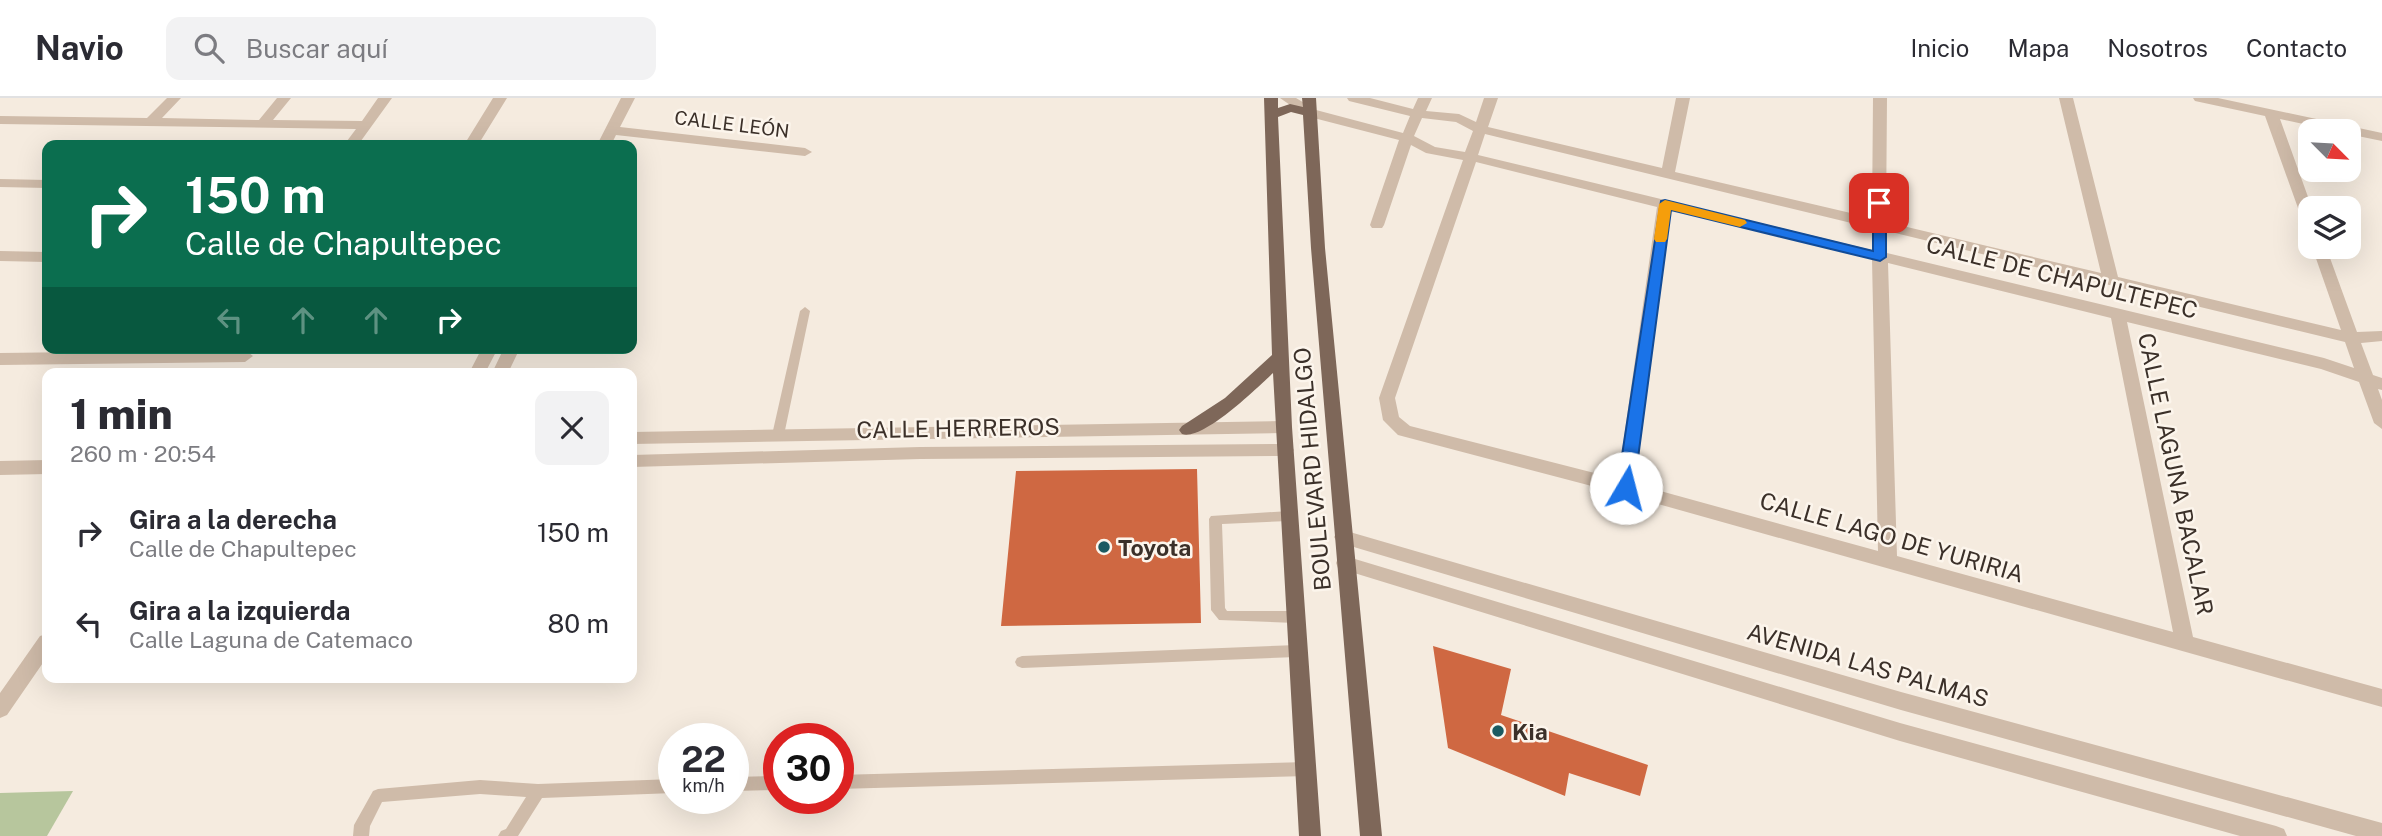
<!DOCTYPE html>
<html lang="es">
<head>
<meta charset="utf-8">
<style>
  :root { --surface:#fff; --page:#f2f2f3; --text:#2b2b33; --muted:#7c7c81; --line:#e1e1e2 }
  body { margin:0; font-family:"Public Sans",sans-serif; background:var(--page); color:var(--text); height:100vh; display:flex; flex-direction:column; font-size:26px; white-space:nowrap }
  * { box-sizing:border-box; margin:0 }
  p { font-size:23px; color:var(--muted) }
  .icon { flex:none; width:38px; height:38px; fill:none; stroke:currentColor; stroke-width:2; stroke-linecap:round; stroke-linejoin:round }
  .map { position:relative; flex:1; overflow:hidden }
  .side { position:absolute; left:42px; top:270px; width:595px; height:315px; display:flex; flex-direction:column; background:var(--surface); border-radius:14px; box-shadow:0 7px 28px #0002 }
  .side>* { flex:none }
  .hud { position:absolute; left:42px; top:42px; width:595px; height:214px; border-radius:14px; box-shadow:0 7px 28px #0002; background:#0b6e4f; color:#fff; overflow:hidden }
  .needle { width:46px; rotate:114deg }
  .tools { position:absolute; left:2298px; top:21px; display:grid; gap:14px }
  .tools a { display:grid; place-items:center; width:63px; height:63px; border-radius:14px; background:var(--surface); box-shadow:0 7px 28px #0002; font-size:35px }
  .speed { position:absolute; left:658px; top:625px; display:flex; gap:14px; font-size:35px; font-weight:700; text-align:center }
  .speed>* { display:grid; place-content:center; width:91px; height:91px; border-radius:50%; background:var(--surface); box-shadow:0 7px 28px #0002; line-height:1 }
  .speed small { font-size:18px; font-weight:400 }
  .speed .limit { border:10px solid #d22; background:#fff; color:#111 }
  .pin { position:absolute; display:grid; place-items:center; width:60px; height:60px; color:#fff; margin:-30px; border-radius:14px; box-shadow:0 4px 10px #0006 }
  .me { position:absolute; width:77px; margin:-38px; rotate:8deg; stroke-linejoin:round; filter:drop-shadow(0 0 5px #0008) }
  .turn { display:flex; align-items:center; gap:24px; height:147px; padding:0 28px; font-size:32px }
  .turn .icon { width:91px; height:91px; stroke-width:2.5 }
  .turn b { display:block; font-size:49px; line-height:60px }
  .lanes { display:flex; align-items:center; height:66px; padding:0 28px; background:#0003; justify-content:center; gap:35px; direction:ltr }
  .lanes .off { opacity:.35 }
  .round { display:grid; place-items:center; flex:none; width:74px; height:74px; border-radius:14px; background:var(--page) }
  .headline { display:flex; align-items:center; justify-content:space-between; height:119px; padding:0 28px }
  h1 { font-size:42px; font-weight:800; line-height:52px }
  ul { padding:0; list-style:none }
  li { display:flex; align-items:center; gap:21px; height:91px; padding:0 28px }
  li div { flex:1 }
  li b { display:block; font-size:26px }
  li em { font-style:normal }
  header { display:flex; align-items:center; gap:42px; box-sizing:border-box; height:98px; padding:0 35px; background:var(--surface); border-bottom:2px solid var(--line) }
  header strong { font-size:33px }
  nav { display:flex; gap:38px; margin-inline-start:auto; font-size:24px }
  .search { width:490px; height:63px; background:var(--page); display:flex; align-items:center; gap:18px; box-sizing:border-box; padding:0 24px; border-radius:14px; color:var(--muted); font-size:26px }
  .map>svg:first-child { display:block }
  .green { fill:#b7c69d }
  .building { fill:#cf6842 }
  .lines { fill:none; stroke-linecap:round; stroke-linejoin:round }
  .service { fill:#cfbba9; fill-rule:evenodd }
  .minor { fill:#cfbba9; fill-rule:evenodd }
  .primary { fill:#7e6759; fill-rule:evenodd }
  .route { fill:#1a73e8; stroke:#114b97; stroke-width:2 }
  .slow { fill:#f59e0b }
  .poi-dot { fill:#1b5a61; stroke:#fcf5ec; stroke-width:2.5 }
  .labels { text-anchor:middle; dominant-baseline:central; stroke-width:5; stroke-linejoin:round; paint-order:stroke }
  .far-street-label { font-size:19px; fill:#3b3029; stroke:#fcf5ec }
  .street-label { font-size:23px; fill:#3b3029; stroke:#fcf5ec }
  .poi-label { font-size:23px; font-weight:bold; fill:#3b3029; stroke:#fcf5ec; text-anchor:start }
</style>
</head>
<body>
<header>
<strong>Navio</strong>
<div class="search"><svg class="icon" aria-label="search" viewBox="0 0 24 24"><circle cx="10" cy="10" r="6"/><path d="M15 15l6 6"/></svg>Buscar aquí</div>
<nav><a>Inicio</a><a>Mapa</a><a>Nosotros</a><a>Contacto</a></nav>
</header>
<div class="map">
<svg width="2382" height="738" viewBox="0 0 2382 738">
  <rect width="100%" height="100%" fill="#f5ebdf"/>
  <path class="green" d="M 73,693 L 47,738 L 0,738 L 0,695 Z"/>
  <path class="building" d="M 1197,371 L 1201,525 L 1001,528 L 1016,373 Z
    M 1433,548 L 1511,571 L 1501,617 L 1648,667 L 1640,698 L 1569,675 L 1565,698 L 1448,650 Z"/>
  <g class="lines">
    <path class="service" d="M 805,209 L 810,213 L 784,337 L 778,341 L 772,337 L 800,213 Z
      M 1289,413 L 1293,415 L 1295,418 L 1293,421 L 1289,423 L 1222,426 L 1225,510 L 1227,513 L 1295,513 L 1300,515 L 1302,519 L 1300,523 L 1295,525 L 1219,522 L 1211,512 L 1209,421 L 1211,418 Z
      M 1297,547 L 1302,549 L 1304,553 L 1302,557 L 1297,559 L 1022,570 L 1017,568 L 1015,564 L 1017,560 L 1022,558 Z
      M 1307,664 L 1312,666 L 1314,671 L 1312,676 L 1307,678 L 838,691 L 838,677 Z
      M 779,678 L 779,692 L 733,693 L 733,679 Z
      M 674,681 L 674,695 L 542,700 L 518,738 L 498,738 L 501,733 L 506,731 L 526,699 L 480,696 L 382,704 L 370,728 L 369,738 L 353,738 L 354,727 L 373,693 L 378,691 L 480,682 L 538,686 Z"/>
    <path class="minor" d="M 167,0 L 181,0 L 162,20 L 259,22 L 277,0 L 291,0 L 273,22 L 362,23 L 378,0 L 392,0 L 358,47 L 344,47 L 356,31 L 0,26 L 0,18 L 147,20 Z
      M 493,0 L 507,0 L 478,47 L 464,47 Z
      M 621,0 L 635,0 L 620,29 L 805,50 L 812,54 L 805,58 L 616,37 L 611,47 L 597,47 Z
      M 1280,0 L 1296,0 L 1316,12 L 1403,35 L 1410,18 L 1349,3 L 1347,0 L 1370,0 L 1413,11 L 1418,0 L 1432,0 L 1426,13 L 1459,16 L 1476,24 L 1484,0 L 1498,0 L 1488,29 L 1662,70 L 1676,0 L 1690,0 L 1675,74 L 1872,120 L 1873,0 L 1887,0 L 1886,124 L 2101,175 L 2059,0 L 2073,0 L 2118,179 L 2341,232 L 2312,149 L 2326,149 L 2357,234 L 2382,233 L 2382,243 L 2361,245 L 2373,277 L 2382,280 L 2382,292 L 2378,291 L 2382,302 L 2382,331 L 2374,325 L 2359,284 L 2321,271 L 2127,224 L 2193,539 L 2382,591 L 2382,609 L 1626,397 L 1398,337 L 1383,322 L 1379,300 L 1463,62 L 1426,55 L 1411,47 L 1384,127 L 1382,130 L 1372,130 L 1370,127 L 1399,42 L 1306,18 ZM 1422,20 L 1456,24 L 1473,33 L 1465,54 L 1435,49 L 1414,38 ZM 1485,36 L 1872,130 L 1872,152 L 1478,57 ZM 1476,64 L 1657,109 L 1618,381 L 1410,328 L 1399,319 L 1395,300 ZM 1671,112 L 1872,161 L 1878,453 L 1635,386 ZM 1887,133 L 2345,244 L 2354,270 L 2324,260 L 1887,155 ZM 1888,165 L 2111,220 L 2173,534 L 1897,458 Z
      M 2193,0 L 2218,0 L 2382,35 L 2382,43 L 2348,36 L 2348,33 L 2336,33 L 2280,21 L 2312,110 L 2310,110 L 2310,129 L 2303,124 L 2265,18 L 2195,3 Z
      M 0,81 L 47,82 L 47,90 L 0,89 Z
      M 0,153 L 47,154 L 47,164 L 0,163 Z
      M 482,250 L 498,250 L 485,275 L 469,275 Z
      M 504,250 L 520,250 L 508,275 L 492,275 Z
      M 245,252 L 253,258 L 245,264 L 0,267 L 0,255 Z
      M 1283,323 L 1292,329 L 1283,335 L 632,346 L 632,334 Z
      M 1285,346 L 1291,348 L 1294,352 L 1291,356 L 1285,358 L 920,361 L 632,369 L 632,357 L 920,349 Z
      M 47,362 L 47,376 L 0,377 L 0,363 Z
      M 1343,432 L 1901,594 L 2382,725 L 2382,738 L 2356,738 L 1901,612 L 1337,444 L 1334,439 L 1337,434 Z
      M 1345,458 L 1900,625 L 2276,728 L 2284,731 L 2287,738 L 2240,738 L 1900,643 L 1338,470 L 1336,465 L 1338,460 Z
      M 47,536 L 47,559 L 7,617 L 0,620 L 0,595 L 40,538 Z"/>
    <path class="primary" d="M 1264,0 L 1278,0 L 1278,10 L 1290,6 L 1303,9 L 1302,0 L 1316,0 L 1325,150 L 1382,738 L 1360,738 L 1311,150 L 1303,17 L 1291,14 L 1278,19 L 1292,329 L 1321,738 L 1299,738 L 1273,275 C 1257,290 1203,343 1182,336 L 1179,332 L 1182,328 L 1225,300 L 1272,257 Z"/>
  </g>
  <path class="route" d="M 1879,101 L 1886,105 L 1886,159 L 1880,163 L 1671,112 L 1634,390 L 1631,394 L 1620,394 L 1617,390 L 1661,103 L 1665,102 L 1873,153 L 1873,105 Z"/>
  <path class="slow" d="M 1665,102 L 1745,122 L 1747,125 L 1740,129 L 1671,112 L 1667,141 L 1665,144 L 1656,144 L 1654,141 L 1659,106 Z"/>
  <g class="poi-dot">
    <circle cx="1104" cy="449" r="7"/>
    <circle cx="1498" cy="633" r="7"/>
  </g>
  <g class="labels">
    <g class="far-street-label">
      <text transform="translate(732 26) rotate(7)">CALLE LEÓN</text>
    </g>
    <g class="street-label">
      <text transform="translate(2062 179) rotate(14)">CALLE DE CHAPULTEPEC</text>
      <text transform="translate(958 330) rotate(-1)">CALLE HERREROS</text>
      <text transform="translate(1312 371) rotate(-95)">BOULEVARD HIDALGO</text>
      <text transform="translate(2176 376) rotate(78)">CALLE LAGUNA BACALAR</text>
      <text transform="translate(1892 439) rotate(16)">CALLE LAGO DE YURIRIA</text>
      <text transform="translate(1868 567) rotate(16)">AVENIDA LAS PALMAS</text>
    </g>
    <g class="poi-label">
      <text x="1118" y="449">Toyota</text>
      <text x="1512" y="633">Kia</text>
    </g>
  </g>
</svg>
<div class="tools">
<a><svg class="needle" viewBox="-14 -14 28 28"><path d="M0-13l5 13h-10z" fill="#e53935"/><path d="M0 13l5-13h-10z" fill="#7c7c81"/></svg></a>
<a><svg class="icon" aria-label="layers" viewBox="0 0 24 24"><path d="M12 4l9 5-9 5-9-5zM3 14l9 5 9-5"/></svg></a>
</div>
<div class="speed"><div>22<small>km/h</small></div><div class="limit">30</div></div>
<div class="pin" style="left:1879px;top:105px;background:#d93025"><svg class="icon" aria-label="arrive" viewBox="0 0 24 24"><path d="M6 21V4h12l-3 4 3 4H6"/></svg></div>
<svg class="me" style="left:1626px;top:390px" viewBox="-20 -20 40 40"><circle r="19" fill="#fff"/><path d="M0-13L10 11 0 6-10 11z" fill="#1a73e8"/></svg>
<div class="hud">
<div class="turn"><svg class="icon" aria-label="right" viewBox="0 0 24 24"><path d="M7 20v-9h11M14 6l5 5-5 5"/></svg><div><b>150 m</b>Calle de Chapultepec</div></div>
<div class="lanes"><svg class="icon off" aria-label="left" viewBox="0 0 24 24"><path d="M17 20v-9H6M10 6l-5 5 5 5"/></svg><svg class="icon off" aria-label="ahead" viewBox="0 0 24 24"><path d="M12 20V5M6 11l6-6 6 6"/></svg><svg class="icon off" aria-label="ahead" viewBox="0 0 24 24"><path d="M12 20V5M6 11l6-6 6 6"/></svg><svg class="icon" aria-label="right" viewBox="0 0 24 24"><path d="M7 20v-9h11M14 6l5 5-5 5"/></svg></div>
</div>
<section class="side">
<div class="headline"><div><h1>1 min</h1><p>260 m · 20:54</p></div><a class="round"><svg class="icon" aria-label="close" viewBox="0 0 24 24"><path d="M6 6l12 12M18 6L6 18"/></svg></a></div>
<ul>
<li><svg class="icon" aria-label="right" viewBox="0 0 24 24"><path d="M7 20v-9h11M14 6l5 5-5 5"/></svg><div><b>Gira a la derecha</b><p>Calle de Chapultepec</p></div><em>150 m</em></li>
<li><svg class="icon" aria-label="left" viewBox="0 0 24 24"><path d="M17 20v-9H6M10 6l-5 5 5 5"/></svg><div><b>Gira a la izquierda</b><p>Calle Laguna de Catemaco</p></div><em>80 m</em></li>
</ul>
</section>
</div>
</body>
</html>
